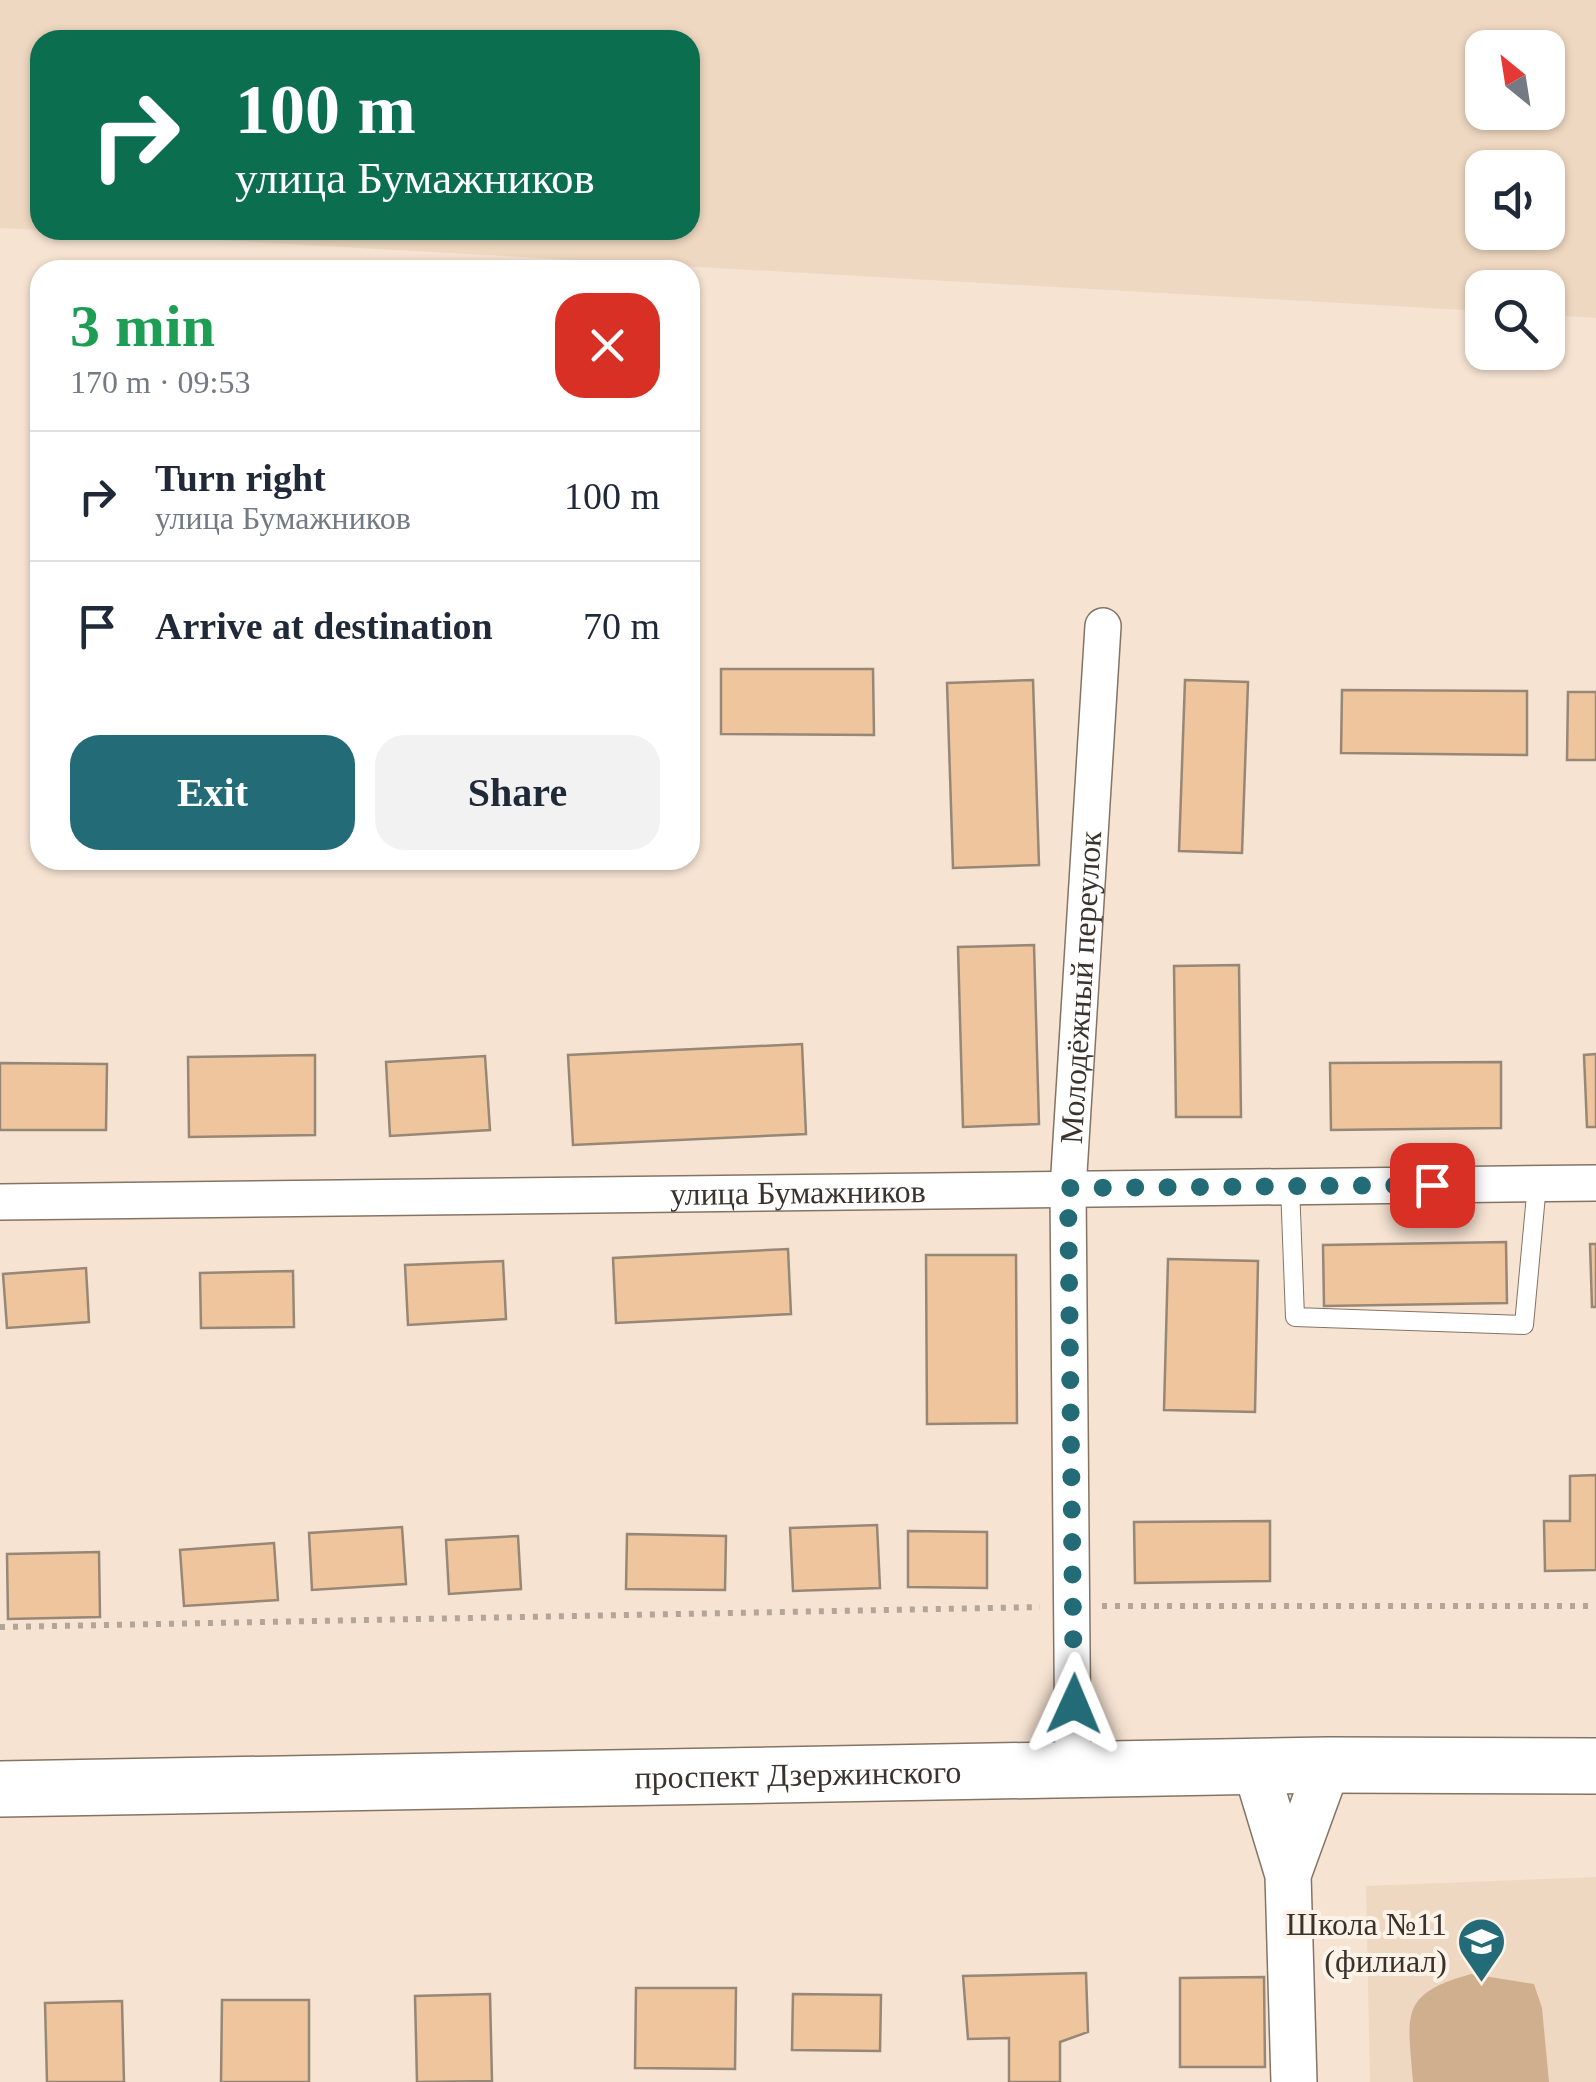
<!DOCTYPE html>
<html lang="en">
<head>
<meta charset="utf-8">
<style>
  :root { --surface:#fff; --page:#f2f2f3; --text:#1f2937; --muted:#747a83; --line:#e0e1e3; --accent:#246b78 }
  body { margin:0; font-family:"Times New Roman",serif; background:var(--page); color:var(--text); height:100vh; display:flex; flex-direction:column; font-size:38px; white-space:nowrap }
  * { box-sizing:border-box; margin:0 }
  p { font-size:32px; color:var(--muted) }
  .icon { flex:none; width:55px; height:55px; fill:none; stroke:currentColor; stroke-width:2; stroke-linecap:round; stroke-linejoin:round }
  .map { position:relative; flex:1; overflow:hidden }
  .panel { position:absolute; left:30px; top:260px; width:670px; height:610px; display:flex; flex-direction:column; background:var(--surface); border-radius:30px; box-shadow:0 2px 8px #0004 }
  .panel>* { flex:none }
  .banner { position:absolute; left:30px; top:30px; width:670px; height:210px; border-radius:30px; box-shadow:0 2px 8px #0004; background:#0b6e4f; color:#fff; overflow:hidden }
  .needle { width:65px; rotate:330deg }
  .fabs { position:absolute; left:1465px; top:30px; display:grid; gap:20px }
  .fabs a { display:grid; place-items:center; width:100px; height:100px; border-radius:20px; background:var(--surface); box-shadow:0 2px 8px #0004; font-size:50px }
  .pin { position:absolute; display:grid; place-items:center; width:85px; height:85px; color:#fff; margin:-42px; border-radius:20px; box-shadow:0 5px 15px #0006 }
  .me { position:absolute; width:110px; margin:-55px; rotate:1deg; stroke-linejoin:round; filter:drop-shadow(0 0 8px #0008) }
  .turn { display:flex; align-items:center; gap:35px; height:210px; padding:0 40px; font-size:45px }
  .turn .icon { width:130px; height:130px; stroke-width:2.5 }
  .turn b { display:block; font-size:70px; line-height:85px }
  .round { display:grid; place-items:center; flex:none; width:105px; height:105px; border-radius:30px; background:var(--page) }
  .headline { display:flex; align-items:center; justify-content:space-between; height:170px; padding:0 40px }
  h1 { font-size:60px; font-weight:700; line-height:75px; color:#1e9e55 }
  .button { display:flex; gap:20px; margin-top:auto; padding:20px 40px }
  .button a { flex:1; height:115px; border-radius:30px; background:var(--accent); color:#fff; font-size:40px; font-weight:700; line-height:115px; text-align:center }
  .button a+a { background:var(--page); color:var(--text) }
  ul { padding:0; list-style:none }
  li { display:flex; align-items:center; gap:30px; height:130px; padding:0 40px; border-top:2px solid var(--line) }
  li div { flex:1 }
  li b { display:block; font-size:38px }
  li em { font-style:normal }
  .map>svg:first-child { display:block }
  .built { fill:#efd8c1; fill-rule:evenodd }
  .green { fill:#d0af8e }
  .building { fill:#eec59d; stroke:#978777; stroke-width:2.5 }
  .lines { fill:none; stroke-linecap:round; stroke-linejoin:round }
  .service-casing { stroke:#847465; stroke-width:20 }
  .minor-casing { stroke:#847465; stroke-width:38 }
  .tertiary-casing { stroke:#847465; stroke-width:48 }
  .primary-casing { stroke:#847465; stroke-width:58 }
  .path { stroke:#b3a597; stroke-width:6; stroke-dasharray:5 8; stroke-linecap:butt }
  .service { stroke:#fff; stroke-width:18 }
  .minor { stroke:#fff; stroke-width:35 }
  .tertiary { stroke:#fff; stroke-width:45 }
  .primary { stroke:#fff; stroke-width:55 }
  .route { stroke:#246b78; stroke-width:18; stroke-dasharray:0 32.4 }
  .labels { text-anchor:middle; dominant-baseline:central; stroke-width:8; stroke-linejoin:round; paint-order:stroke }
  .street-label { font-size:32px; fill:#3a332c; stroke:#fdf2e7 }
  .poi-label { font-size:32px; fill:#3a332c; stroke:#fdf2e7; text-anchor:end }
</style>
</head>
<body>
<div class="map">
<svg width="1596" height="2082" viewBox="0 0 1596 2082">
  <rect width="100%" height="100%" fill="#f6e3d2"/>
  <path class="built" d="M 0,0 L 1596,0 L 1596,318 L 1548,315 L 1548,288 L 1482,288 L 1482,311 L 41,230 L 690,230 L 690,40 L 40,40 L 40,230 L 0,228 ZM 1482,48 L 1548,48 L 1548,112 L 1482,112 ZM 1482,168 L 1548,168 L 1548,232 L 1482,232 Z
    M 1596,1877 L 1596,2082 L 1370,2082 L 1366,1886 Z"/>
  <path class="green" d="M 1471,1974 L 1534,1984 L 1542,2008 L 1549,2082 L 1413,2082 C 1408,2015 1398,1994 1471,1974 Z"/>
  <path class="building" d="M 721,669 L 873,669 L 874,735 L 721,734 Z
    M 1033,680 L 1039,865 L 953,868 L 947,683 Z
    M 1185,680 L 1248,682 L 1242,853 L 1179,851 Z
    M 1342,690 L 1527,691 L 1527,755 L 1341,753 Z
    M 1568,692 L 1596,692 L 1596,760 L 1567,760 Z
    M 1034,945 L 1039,1124 L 963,1127 L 958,947 Z
    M 1239,965 L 1241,1117 L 1176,1117 L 1174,966 Z
    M 802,1044 L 806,1134 L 573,1145 L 568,1055 Z
    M 1596,1054 L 1596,1127 L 1587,1127 L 1584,1055 Z
    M 315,1055 L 315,1135 L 189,1137 L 188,1057 Z
    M 485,1056 L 490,1130 L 390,1136 L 386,1062 Z
    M 1501,1062 L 1501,1128 L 1331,1130 L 1330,1063 Z
    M 0,1063 L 107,1064 L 106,1130 L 0,1130 Z
    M 1506,1242 L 1507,1303 L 1324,1306 L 1323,1245 Z
    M 1590,1244 L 1596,1244 L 1596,1307 L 1592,1307 Z
    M 788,1249 L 791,1314 L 616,1323 L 613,1258 Z
    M 926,1255 L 1016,1255 L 1017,1423 L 927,1424 Z
    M 1168,1259 L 1258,1261 L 1255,1412 L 1164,1410 Z
    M 503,1261 L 506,1319 L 408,1325 L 405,1265 Z
    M 86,1268 L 89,1322 L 7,1328 L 3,1274 Z
    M 293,1271 L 294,1327 L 201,1328 L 200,1273 Z
    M 1596,1475 L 1596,1570 L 1545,1571 L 1544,1521 L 1570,1521 L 1570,1476 Z
    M 1270,1521 L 1270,1581 L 1135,1583 L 1134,1522 Z
    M 877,1525 L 880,1588 L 793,1591 L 790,1528 Z
    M 402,1527 L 406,1584 L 312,1590 L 309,1533 Z
    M 908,1531 L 987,1532 L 987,1588 L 908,1587 Z
    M 627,1534 L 726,1536 L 725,1590 L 626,1589 Z
    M 518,1536 L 521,1589 L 449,1594 L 446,1540 Z
    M 274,1543 L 278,1600 L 184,1606 L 180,1550 Z
    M 99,1552 L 100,1617 L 8,1619 L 7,1554 Z
    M 1086,1973 L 1088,2032 L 1060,2042 L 1060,2082 L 1009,2082 L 1009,2038 L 968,2039 L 963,1976 Z
    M 1264,1977 L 1265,2067 L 1180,2067 L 1180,1978 Z
    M 636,1988 L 736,1988 L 735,2069 L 635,2068 Z
    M 490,1994 L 492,2081 L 417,2082 L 415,1996 Z
    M 793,1994 L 881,1995 L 880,2051 L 792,2050 Z
    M 222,2000 L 309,2000 L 309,2082 L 221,2082 Z
    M 122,2001 L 124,2082 L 47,2082 L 45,2003 Z"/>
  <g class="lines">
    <defs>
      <path id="service" d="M 1290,1186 L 1295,1317 L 1524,1325 L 1537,1184"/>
      <g id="minor">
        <path id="s1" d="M 0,1202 L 1596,1183"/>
        <path id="s2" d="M 1073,1769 L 1068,1189 L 1103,626"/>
      </g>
      <path id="tertiary" d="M 1255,1766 L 1288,1875
        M 1294,2082 L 1288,1875 L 1328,1765"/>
      <g id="primary">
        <path id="s3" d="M 0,1789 L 1328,1765 L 1596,1766"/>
      </g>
    </defs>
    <use href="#service" class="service-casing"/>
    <use href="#minor" class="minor-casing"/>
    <use href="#tertiary" class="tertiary-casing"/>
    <use href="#primary" class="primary-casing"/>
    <path class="path" d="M 1102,1606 L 1596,1606
      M 0,1627 L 1040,1607"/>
    <use href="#service" class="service"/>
    <use href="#minor" class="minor"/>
    <use href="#tertiary" class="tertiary"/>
    <use href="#primary" class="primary"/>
  </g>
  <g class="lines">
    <path class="route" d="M 1074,1704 L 1068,1188 L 1432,1185"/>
  </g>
  <defs>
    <symbol id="school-pin" viewBox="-11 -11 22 30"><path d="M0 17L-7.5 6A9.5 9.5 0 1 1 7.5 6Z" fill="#246b78" stroke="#fdf2e7"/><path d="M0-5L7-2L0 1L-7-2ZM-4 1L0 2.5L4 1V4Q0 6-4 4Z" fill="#fff"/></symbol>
  </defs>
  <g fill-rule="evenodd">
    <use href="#school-pin" x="1454" y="1914" width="55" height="75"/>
  </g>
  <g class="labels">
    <g class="street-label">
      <text stroke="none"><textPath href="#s2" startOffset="782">Молодёжный переулок</textPath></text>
      <text stroke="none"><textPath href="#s1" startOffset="798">улица Бумажников</textPath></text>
      <text stroke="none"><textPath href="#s3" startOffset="798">проспект Дзержинского</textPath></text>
    </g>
    <g class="poi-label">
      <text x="1447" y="1924">Школа №11<tspan x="1447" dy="37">(филиал)</tspan></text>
    </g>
  </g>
</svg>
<div class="fabs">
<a><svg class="needle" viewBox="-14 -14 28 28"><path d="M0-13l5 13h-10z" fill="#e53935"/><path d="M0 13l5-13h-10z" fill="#747a83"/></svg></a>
<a><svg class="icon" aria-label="sound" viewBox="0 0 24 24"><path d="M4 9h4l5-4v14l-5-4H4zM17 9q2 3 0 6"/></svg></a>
<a><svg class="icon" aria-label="search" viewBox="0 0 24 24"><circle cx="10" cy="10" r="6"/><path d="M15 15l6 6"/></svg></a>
</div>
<div class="pin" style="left:1432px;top:1185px;background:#d93025"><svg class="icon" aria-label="arrive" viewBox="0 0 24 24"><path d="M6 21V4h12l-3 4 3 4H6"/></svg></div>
<svg class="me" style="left:1074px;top:1704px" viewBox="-20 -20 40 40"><path d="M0-17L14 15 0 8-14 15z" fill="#246b78" stroke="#fff" stroke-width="4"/></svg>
<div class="banner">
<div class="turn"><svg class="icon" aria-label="right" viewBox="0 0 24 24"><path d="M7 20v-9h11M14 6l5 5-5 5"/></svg><div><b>100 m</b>улица Бумажников</div></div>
</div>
<section class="panel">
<div class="headline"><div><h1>3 min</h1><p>170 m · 09:53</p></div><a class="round" style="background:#d93025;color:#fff"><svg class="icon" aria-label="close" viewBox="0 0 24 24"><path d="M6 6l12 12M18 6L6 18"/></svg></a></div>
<ul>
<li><svg class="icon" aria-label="right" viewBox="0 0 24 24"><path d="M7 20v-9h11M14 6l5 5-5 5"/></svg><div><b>Turn right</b><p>улица Бумажников</p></div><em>100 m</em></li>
<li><svg class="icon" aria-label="arrive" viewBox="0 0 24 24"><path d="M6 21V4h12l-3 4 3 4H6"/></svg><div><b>Arrive at destination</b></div><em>70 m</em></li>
</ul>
<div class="button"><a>Exit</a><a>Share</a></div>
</section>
</div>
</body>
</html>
